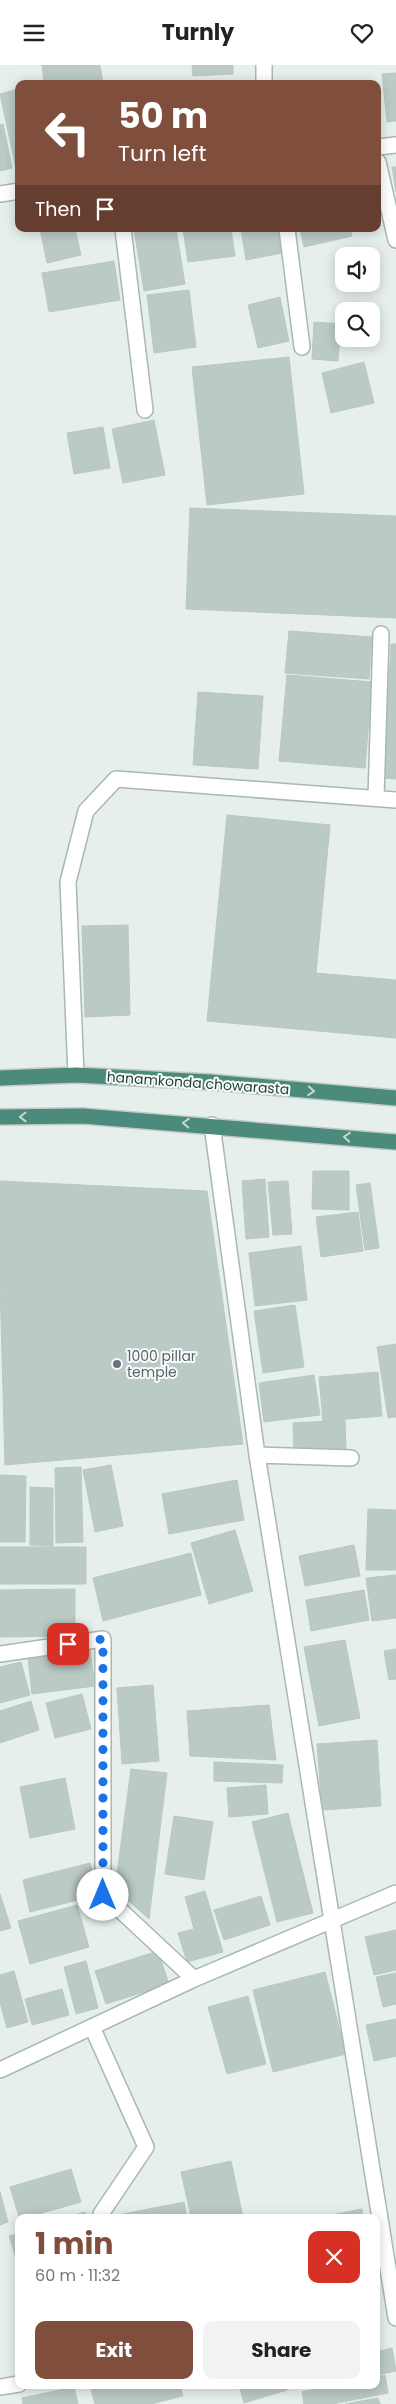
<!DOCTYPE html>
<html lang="en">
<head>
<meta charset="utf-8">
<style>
  :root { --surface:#fff; --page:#f2f2f2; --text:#222; --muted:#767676; --accent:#804e3d }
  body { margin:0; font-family:Poppins,sans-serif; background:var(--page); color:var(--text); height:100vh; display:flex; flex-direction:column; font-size:19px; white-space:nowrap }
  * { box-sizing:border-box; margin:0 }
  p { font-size:16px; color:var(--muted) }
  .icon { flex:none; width:28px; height:28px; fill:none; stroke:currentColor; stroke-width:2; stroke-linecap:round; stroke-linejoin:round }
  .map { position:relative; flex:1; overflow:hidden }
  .sheet { position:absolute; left:15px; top:2149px; width:365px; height:175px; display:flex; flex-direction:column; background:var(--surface); border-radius:10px; box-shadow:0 2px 12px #0003 }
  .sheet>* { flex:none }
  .top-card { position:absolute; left:15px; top:15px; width:366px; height:152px; border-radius:10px; box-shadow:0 2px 12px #0003; background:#804e3d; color:#fff; overflow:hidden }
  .buttons { position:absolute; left:335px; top:182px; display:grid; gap:10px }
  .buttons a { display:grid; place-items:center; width:45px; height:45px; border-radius:10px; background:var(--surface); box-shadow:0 2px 12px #0003; font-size:25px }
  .pin { position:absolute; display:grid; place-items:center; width:42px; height:42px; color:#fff; margin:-21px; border-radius:10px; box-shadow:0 2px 8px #0006 }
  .me { position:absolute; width:55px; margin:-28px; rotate:0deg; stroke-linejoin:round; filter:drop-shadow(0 0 4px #0008) }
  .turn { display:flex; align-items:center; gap:18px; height:105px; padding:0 20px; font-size:22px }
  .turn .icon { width:65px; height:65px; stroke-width:2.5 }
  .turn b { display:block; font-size:35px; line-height:42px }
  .then { display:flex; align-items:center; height:48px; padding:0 20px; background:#0003; gap:10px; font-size:19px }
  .round { display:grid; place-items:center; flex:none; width:52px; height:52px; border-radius:10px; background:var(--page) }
  .headline { display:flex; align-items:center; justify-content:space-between; height:85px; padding:0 20px }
  h1 { font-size:30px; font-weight:700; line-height:38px; color:var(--accent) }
  .action { display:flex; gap:10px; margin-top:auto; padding:10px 20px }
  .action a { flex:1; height:58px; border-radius:10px; background:var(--accent); color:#fff; font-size:20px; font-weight:700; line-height:58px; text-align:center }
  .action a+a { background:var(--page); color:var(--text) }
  header { display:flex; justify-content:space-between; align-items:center; height:65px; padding:0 20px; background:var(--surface); font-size:22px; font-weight:700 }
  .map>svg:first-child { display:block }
  .building { fill:#bbcac4; stroke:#b8c9c2 }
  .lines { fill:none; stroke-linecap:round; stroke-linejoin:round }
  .minor-casing { stroke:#a8b8b2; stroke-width:18 }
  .trunk-casing { stroke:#c2cac8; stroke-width:18 }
  .minor { stroke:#fff; stroke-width:15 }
  .trunk { stroke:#4c8a7c; stroke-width:15 }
  .oneway { stroke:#c4d9d4 }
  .route { stroke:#1a73e8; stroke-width:9; stroke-dasharray:0 16.2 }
  .worship-dot { fill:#6b7280; stroke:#f7fbf9; stroke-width:2 }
  .labels { text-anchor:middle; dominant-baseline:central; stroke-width:4; stroke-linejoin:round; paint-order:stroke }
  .street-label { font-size:14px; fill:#24423a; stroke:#f7fbf9 }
  .worship-label { font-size:14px; fill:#5b616d; stroke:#f7fbf9; text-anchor:start }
</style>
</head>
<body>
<header><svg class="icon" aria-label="menu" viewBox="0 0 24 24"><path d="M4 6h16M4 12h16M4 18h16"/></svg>Turnly<svg class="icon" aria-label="heart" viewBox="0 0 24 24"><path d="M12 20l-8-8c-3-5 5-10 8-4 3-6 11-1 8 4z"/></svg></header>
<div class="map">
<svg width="396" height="2339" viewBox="0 0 396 2339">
  <rect width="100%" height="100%" fill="#e6efeb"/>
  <path class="building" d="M 42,0 L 100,0 L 103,18 L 44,19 Z
    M 192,0 L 233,0 L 233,9 L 193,11 Z
    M 396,8 L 396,56 L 387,57 L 382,9 Z
    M 209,16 L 209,19 L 187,19 Z
    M 327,16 L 327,19 L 302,19 Z
    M 19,24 L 19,102 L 16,103 L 0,29 Z
    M 3,59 L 12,103 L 0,106 L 0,60 Z
    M 392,102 L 396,102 L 396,127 Z
    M 40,164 L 75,164 L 81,190 L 47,198 Z
    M 134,164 L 176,164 L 185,219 L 144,226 Z
    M 183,164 L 231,164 L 235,191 L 188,197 Z
    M 241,164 L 283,164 L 287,187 L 246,195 Z
    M 300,164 L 350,164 L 352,171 L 304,182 Z
    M 114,196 L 120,235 L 49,247 L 42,208 Z
    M 189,225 L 196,282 L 154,288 L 147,230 Z
    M 280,232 L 289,276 L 258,283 L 248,240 Z
    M 314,257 L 341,259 L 338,296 L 312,294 Z
    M 289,292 L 304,429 L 207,440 L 192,302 Z
    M 364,297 L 374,338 L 331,348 L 322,308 Z
    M 154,355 L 165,410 L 123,418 L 112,364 Z
    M 103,362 L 110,403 L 74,409 L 67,368 Z
    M 190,443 L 396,451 L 396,553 L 186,544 Z
    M 289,566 L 372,572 L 369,614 L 285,608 Z
    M 391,579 L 396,579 L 396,714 L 384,713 Z
    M 287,610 L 372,617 L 365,703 L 279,696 Z
    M 198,627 L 263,631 L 258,704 L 193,700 Z
    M 227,750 L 330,760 L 316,908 L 396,915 L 396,973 L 207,956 Z
    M 128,860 L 130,950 L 85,952 L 82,861 Z
    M 313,1106 L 349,1106 L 349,1145 L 312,1144 Z
    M 265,1114 L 269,1172 L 246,1174 L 242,1116 Z
    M 0,1116 L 207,1126 L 243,1379 L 5,1400 L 0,1218 Z
    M 288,1116 L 292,1169 L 273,1170 L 268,1117 Z
    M 370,1118 L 379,1183 L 365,1185 L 356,1120 Z
    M 358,1147 L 363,1186 L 321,1192 L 316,1152 Z
    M 301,1181 L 307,1235 L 255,1241 L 249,1188 Z
    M 295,1240 L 304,1302 L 263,1308 L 254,1246 Z
    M 396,1279 L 396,1352 L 388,1353 L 377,1282 Z
    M 378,1307 L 382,1351 L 323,1356 L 319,1312 Z
    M 314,1310 L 320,1350 L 264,1357 L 259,1318 Z
    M 345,1355 L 346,1385 L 294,1387 L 293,1358 Z
    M 111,1400 L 123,1461 L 95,1467 L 83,1405 Z
    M 81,1402 L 83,1477 L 56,1478 L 55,1403 Z
    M 0,1410 L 26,1411 L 25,1477 L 0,1477 Z
    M 237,1415 L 244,1455 L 169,1469 L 162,1429 Z
    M 30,1422 L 53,1423 L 53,1481 L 30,1480 Z
    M 368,1444 L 396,1445 L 396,1505 L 366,1505 Z
    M 235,1465 L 253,1526 L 209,1539 L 191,1478 Z
    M 354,1480 L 360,1511 L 305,1521 L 299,1491 Z
    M 0,1482 L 86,1482 L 86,1519 L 0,1519 Z
    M 191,1488 L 201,1530 L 103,1556 L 93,1513 Z
    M 396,1510 L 396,1553 L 372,1556 L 366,1513 Z
    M 75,1524 L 75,1571 L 0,1572 L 0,1525 Z
    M 364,1525 L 369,1555 L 311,1566 L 306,1535 Z
    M 345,1575 L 360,1653 L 319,1661 L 304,1582 Z
    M 396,1584 L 396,1614 L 389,1615 L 384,1586 Z
    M 90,1585 L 95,1621 L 32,1629 L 28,1594 Z
    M 21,1597 L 30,1630 L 0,1638 L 0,1602 Z
    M 153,1620 L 159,1696 L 122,1699 L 117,1623 Z
    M 82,1629 L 91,1664 L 55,1673 L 46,1638 Z
    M 31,1636 L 39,1665 L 0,1678 L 0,1646 Z
    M 269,1640 L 276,1695 L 190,1691 L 187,1646 Z
    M 377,1675 L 381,1741 L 322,1745 L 317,1679 Z
    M 214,1697 L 283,1700 L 282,1718 L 214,1716 Z
    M 131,1704 L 167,1708 L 149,1854 L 115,1824 Z
    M 65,1713 L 75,1764 L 30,1773 L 20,1722 Z
    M 266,1720 L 268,1749 L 229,1752 L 227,1723 Z
    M 288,1748 L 313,1848 L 277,1857 L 252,1757 Z
    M 174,1751 L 213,1757 L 204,1815 L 165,1809 Z
    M 90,1798 L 98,1830 L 30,1847 L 23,1815 Z
    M 205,1826 L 223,1887 L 187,1897 L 178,1868 L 194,1864 L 185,1832 Z
    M 0,1829 L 11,1863 L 0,1866 Z
    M 261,1831 L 270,1860 L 224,1875 L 214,1845 Z
    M 77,1840 L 89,1882 L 30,1899 L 18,1856 Z
    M 396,1865 L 396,1905 L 374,1910 L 365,1872 Z
    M 158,1886 L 169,1919 L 106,1939 L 95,1906 Z
    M 86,1896 L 98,1943 L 76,1949 L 64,1902 Z
    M 14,1906 L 28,1957 L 7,1963 L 0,1937 L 0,1910 Z
    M 325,1907 L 346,1989 L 273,2007 L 253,1925 Z
    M 396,1908 L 396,1939 L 383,1942 L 376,1912 Z
    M 62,1924 L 69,1950 L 32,1960 L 25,1934 Z
    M 248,1931 L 266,1999 L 227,2009 L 208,1942 Z
    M 396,1954 L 396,1991 L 374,1996 L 366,1960 Z
    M 231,2096 L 243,2152 L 191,2152 L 181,2107 Z
    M 71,2104 L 81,2137 L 28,2152 L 19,2152 L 10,2122 Z
    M 0,2127 L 8,2157 L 0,2160 Z
    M 184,2137 L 187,2152 L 123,2152 L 123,2149 Z
    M 362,2144 L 363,2152 L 322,2152 Z
    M 85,2147 L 86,2152 L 67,2152 Z
    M 19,2168 L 19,2203 L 9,2171 Z
    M 392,2283 L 396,2306 L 376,2310 L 376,2287 Z
    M 385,2310 L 388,2328 L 332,2339 L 304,2339 L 302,2327 L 336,2320 L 376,2320 L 376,2312 Z
    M 111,2320 L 180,2320 L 183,2331 L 151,2339 L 95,2339 L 91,2325 Z
    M 239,2320 L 286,2320 L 287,2325 L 244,2338 Z
    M 74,2322 L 78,2339 L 23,2339 L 22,2333 Z
    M 378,2333 L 380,2339 L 345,2339 Z"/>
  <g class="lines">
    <defs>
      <path id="minor" d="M 264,0 L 264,19
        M 378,82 L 396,80
        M 378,97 L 396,175
        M 0,129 L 19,126
        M 123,164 L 145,345
        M 287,164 L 302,282
        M 376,733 L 381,569
        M 76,1010 L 68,817 L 86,746 L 116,714 L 396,735
        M 212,1060 L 257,1390 L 396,2253
        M 257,1390 L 351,1393
        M 0,1589 L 103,1574 L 103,1829 L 194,1914
        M 92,1962 L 146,2082 L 101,2149 L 101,2152
        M 0,2005 L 194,1914 L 396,1828
        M 0,2322 L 19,2319"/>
      <path id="trunk" d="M 0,1013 L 76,1010 L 210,1017 L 396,1033
        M 0,1052 L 83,1051 L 396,1077"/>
    </defs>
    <use href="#minor" class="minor-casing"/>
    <use href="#trunk" class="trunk-casing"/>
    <use href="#minor" class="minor"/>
    <use href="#trunk" class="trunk"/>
  </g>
  <defs><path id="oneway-chevron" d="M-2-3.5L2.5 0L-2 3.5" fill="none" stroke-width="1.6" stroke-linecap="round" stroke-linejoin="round" transform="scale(1.25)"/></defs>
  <g class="oneway">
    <use href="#oneway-chevron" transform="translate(311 1026) rotate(5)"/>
    <use href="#oneway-chevron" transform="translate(23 1052) rotate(179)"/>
    <use href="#oneway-chevron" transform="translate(186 1058) rotate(-176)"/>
    <use href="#oneway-chevron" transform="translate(347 1072) rotate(-175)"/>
  </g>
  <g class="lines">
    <path class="route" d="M 68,1579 L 103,1574 L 103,1830"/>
  </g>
  <circle class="worship-dot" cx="117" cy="1299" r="5"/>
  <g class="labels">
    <g class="street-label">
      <text transform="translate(198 1018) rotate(4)">hanamkonda chowarasta</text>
    </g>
    <g class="worship-label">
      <text x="127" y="1291">1000 pillar<tspan x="127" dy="16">temple</tspan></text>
    </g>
  </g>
</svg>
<div class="buttons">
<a><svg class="icon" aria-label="sound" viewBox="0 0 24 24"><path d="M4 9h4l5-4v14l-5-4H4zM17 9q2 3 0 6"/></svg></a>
<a><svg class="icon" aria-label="search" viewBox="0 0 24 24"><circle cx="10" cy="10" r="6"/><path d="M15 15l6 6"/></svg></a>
</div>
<div class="pin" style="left:68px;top:1579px;background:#d93025"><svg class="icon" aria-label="arrive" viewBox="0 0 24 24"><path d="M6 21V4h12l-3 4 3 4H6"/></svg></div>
<svg class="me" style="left:103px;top:1830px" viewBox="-20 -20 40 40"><circle r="19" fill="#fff"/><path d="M0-13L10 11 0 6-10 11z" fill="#1a73e8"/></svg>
<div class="top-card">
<div class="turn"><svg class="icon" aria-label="left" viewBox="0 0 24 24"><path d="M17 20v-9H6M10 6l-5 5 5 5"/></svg><div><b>50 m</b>Turn left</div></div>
<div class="then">Then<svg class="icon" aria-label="arrive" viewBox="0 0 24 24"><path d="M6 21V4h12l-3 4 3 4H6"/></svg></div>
</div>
<section class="sheet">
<div class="headline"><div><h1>1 min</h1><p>60 m · 11:32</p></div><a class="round" style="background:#d93025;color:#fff"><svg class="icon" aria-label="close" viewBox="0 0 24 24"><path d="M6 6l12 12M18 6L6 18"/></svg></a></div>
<div class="action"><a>Exit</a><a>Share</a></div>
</section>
</div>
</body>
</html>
